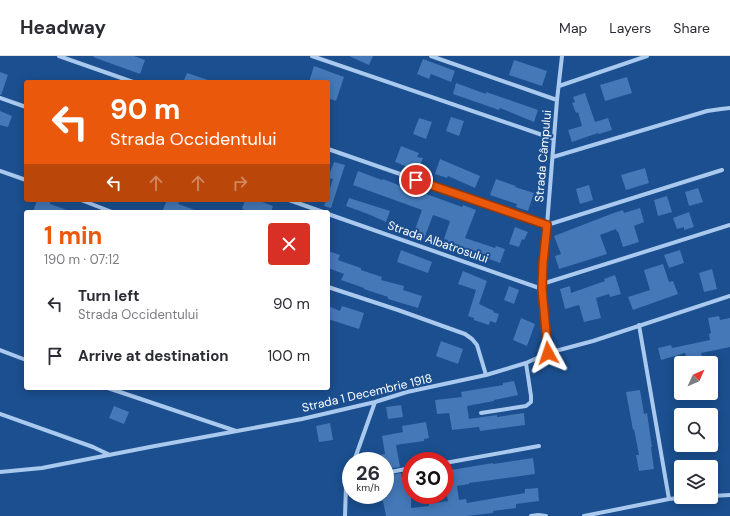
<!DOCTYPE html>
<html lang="en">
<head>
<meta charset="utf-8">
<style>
  :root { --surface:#fff; --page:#f2f2f3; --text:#2b2b33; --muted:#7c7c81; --line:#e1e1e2; --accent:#ea580c }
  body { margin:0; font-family:"DM Sans",sans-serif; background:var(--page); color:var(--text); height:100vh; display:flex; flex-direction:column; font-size:15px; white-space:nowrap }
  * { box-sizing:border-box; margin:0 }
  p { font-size:13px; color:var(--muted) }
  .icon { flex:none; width:22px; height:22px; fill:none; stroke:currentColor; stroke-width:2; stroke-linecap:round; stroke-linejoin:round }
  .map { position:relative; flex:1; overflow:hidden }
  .drawer { position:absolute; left:24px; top:154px; width:306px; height:180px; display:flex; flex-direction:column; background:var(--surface); border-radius:4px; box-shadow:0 2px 10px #0003 }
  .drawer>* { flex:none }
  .hud { position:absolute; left:24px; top:24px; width:306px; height:122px; border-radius:4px; box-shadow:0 2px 10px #0003; background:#ea580c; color:#fff; overflow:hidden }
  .needle { width:26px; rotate:45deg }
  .controls { position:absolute; left:674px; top:300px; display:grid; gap:8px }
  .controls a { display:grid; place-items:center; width:44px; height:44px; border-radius:4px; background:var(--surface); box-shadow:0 2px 10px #0003; font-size:20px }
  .speed { position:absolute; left:342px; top:396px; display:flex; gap:8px; font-size:20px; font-weight:700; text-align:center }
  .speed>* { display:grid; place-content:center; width:52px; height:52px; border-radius:50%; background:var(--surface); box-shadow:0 2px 10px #0003; line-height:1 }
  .speed small { font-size:10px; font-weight:400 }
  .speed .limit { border:6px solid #d22; background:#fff; color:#111 }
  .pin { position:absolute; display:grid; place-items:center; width:34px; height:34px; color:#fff; margin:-17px; border:2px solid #fff; border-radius:50%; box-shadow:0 1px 4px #0007 }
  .me { position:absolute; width:44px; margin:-22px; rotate:355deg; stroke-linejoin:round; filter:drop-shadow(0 0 3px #0008) }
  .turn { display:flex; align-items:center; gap:14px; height:84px; padding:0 20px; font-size:18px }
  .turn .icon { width:52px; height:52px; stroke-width:2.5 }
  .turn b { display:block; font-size:28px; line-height:34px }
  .lanes { display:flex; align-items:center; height:38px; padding:0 20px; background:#0003; justify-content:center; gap:20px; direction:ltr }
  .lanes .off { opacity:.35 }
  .round { display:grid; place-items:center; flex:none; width:42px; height:42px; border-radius:4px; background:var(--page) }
  .headline { display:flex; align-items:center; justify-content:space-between; height:68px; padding:0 20px }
  h1 { font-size:24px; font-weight:700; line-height:30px; color:var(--accent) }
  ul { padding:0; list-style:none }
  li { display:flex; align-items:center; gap:12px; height:52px; padding:0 20px }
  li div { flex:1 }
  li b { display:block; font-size:15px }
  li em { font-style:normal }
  header { display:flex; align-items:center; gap:24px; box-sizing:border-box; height:56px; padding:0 20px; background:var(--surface); border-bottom:1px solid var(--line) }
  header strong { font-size:19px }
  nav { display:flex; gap:22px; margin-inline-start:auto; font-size:14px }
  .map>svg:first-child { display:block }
  .building { fill:#4478b7 }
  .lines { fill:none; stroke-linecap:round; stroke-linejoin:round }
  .street { stroke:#a9c9ee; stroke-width:4 }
  .route-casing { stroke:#983908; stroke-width:10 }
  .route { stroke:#ea580c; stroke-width:7 }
  .labels { text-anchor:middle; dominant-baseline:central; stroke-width:4; stroke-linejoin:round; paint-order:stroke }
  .street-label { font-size:12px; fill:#fff; stroke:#1b4f8f }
</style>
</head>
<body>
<header>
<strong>Headway</strong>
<nav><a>Map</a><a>Layers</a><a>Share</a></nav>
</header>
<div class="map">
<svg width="730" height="460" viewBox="0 0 730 460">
  <rect width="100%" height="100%" fill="#1b4f8f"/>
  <path class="building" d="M 94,0 L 134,0 L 145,4 L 140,18 L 93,1 Z
    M 349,0 L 373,0 L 369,9 Z
    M 423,3 L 455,15 L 451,26 L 431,18 L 429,23 L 417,18 Z
    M 514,4 L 547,15 L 542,30 L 509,19 Z
    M 314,10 L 344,21 L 336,45 L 328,42 L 328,26 L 309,26 Z
    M 0,16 L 8,19 L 1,39 L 0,39 Z
    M 187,17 L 211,25 L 210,26 L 183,26 Z
    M 627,21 L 632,37 L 605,45 L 600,29 Z
    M 456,27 L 486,38 L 486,36 L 538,54 L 534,66 L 500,52 L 499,54 L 453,38 Z
    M 585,37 L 595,66 L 608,62 L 612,74 L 599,78 L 598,77 L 572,86 L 568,74 L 582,70 L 578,56 L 576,57 L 572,47 L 575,46 L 573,41 Z
    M 0,55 L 12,60 L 8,71 L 0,69 Z
    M 451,61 L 464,65 L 459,80 L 446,75 Z
    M 419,62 L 432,66 L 426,83 L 413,78 Z
    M 401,90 L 419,97 L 417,101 L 423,102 L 418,115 L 395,106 Z
    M 440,103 L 480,120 L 475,132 L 448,120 L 447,122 L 435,118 Z
    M 334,106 L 345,109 L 331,152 L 324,150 L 326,144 L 328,144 L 328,138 L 333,123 L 328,122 Z
    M 645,112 L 649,127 L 626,134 L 621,119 Z
    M 358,115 L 382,124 L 383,123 L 406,132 L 407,131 L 462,151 L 463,149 L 476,154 L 465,182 L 495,192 L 496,190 L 505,193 L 500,207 L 481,200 L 481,201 L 468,197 L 446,189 L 448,184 L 444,183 L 450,165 L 433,159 L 424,183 L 413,179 L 422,154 L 353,129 Z
    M 496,123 L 516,130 L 515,131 L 534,137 L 528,155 L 516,151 L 517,148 L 490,139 Z
    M 589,129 L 593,144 L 580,148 L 576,133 Z
    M 698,132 L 703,146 L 689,150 L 685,136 Z
    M 667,140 L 672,156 L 658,160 L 654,144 Z
    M 349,142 L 390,155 L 386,166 L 368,158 L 346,150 Z
    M 37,144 L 45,144 L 50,146 L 50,148 L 70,155 L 70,156 L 33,156 Z
    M 167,144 L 173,144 L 179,146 L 178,148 L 198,155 L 198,156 L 162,156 Z
    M 245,144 L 257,144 L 273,150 L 271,156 L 252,156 L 242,153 Z
    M 640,152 L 644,166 L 634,170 L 639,186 L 623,191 L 618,175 L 617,176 L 616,173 L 600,179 L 607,198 L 588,204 L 559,213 L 555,200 L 561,198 L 554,180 L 611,158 L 623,154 L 624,157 Z
    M 689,156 L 694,171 L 684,174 L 684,171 L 677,173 L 673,162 Z
    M 515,171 L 528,176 L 524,184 L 522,183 L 519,191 L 509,188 Z
    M 401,194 L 432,206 L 428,217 L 397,206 Z
    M 680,194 L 684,207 L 669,212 L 664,199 Z
    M 328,195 L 340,199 L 338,204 L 361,212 L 361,214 L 382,221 L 381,224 L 404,230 L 403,234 L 422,240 L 418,252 L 388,243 L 388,241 L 364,233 L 364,232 L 341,224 L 344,218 L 328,212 Z
    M 663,208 L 669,226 L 673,225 L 678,238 L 633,254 L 628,241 L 650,234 L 644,214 Z
    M 712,213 L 717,233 L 704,236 L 699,217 Z
    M 463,215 L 487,225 L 479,248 L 494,255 L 493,256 L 499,258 L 496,267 L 490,265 L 489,269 L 474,264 L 474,262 L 468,260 L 476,234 L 458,228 Z
    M 615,219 L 621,238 L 610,241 L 609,238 L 596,242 L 601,262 L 584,266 L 579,249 L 565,253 L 560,233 L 570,230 L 571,237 L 605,225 L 604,223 Z
    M 509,230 L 519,234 L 514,248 L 504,244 Z
    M 328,250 L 340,255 L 342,250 L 364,257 L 359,273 L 328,263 Z
    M 719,260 L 720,264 L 730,262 L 730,291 L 701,297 L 702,300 L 687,303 L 685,297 L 661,304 L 658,292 L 671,289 L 672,292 L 710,284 L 709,278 L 711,277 L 708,262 Z
    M 521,262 L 535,268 L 527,290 L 513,284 Z
    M 441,285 L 463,293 L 458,308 L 436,300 Z
    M 514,325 L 518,339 L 494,344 L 494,345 L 467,350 L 469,363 L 497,359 L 497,361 L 524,357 L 525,369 L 480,375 L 479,371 L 452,374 L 449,357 L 437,358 L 435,344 L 462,341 L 461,336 L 503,329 L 503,327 Z
    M 640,334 L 644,358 L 647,357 L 650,378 L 652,391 L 651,391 L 654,413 L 639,415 L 636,399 L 639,399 L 634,373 L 633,374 L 626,336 Z
    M 401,349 L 403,361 L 388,363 L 386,351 Z
    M 114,350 L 129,356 L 124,368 L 109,362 Z
    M 711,365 L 715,365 L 719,390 L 711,391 Z
    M 426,366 L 429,382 L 424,383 L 424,385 L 396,389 L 400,411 L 385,413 L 385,405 L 369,405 L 368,401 L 385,398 L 382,380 L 403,376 L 402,370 Z
    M 330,367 L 333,384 L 319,386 L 316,370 Z
    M 533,402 L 535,418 L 469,427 L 469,428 L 457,430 L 459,444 L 466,443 L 467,447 L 525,437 L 525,433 L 538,432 L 539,445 L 516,448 L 516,452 L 493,455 L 493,457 L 466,460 L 386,460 L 383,445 L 364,448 L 363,439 L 385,439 L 385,420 L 401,417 L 402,422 L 411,420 L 411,452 L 429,450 L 429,448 L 448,445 L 445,431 L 445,415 L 493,407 L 493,408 Z"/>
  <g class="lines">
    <path class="street" d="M 59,0 L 133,26
      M 312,0 L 554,83
      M 431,0 L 557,44
      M 559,30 L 647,0
      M 0,42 L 26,51
      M 328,93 L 547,169 L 722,114
      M 553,101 L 707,55 L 721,53 L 730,52
      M 0,115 L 26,124
      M 81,144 L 112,156
      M 289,144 L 323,156
      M 328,158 L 542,233
      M 542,228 L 730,169
      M 328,231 L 398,254 L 465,278 L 472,283 L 477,289 L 486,319
      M 639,269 L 669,443
      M 0,294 L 26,304
      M 548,297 L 542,233 L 543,207 L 547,169 L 557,44 L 562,0
      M 108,332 L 236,375
      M 481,357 L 526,350 L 531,346 L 531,340 L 526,307
      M 0,358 L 93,391 L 110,399
      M 354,405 L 375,346
      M 445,407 L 539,390
      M 0,416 L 42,412 L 155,390 L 237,375 L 302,363 L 375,346 L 407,336 L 486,319 L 526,307 L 548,297 L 593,285 L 730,240
      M 385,417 L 411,412
      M 711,440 L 730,439
      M 345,460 L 346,430 L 351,414
      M 531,460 L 538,459 L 546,460
      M 584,460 L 669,443 L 690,441"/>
  </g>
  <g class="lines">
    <defs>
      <path id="route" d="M 416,124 L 547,169 L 543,207 L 542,233 L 548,297"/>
    </defs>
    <use href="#route" class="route-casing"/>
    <use href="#route" class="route"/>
  </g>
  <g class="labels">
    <g class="street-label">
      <text transform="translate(543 100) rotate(-85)">Strada Câmpului</text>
      <text transform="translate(438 186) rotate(19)">Strada Albatrosului</text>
      <text transform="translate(367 337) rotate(-13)">Strada 1 Decembrie 1918</text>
    </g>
  </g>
</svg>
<div class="controls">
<a><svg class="needle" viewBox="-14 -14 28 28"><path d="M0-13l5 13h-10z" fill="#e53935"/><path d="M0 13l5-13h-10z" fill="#7c7c81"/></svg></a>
<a><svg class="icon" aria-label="search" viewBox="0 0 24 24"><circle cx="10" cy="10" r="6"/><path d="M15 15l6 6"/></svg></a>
<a><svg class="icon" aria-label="layers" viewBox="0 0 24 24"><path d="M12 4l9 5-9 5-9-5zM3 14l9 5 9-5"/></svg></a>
</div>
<div class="speed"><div>26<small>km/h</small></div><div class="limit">30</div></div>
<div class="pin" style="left:416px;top:124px;background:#d93025"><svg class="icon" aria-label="arrive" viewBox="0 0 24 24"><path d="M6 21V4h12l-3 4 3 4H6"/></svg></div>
<svg class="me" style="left:548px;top:297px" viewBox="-20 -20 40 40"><path d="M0-17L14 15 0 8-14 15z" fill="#ea580c" stroke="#fff" stroke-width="4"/></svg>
<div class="hud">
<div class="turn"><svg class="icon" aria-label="left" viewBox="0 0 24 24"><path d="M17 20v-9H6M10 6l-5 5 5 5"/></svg><div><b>90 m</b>Strada Occidentului</div></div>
<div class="lanes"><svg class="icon" aria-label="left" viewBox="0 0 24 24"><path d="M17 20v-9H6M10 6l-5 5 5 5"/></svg><svg class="icon off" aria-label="ahead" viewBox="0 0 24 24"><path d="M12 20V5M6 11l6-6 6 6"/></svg><svg class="icon off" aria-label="ahead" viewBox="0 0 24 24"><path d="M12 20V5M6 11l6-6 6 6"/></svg><svg class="icon off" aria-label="right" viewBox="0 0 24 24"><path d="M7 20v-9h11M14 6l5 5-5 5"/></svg></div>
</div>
<section class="drawer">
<div class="headline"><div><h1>1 min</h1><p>190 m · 07:12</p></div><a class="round" style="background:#d93025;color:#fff"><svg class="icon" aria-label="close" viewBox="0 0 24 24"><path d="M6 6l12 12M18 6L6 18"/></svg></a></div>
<ul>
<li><svg class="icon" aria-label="left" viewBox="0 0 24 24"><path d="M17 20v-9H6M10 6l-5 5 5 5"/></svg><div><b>Turn left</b><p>Strada Occidentului</p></div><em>90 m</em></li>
<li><svg class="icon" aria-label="arrive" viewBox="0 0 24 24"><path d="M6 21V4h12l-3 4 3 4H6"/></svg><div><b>Arrive at destination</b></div><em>100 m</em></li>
</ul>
</section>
</div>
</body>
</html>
